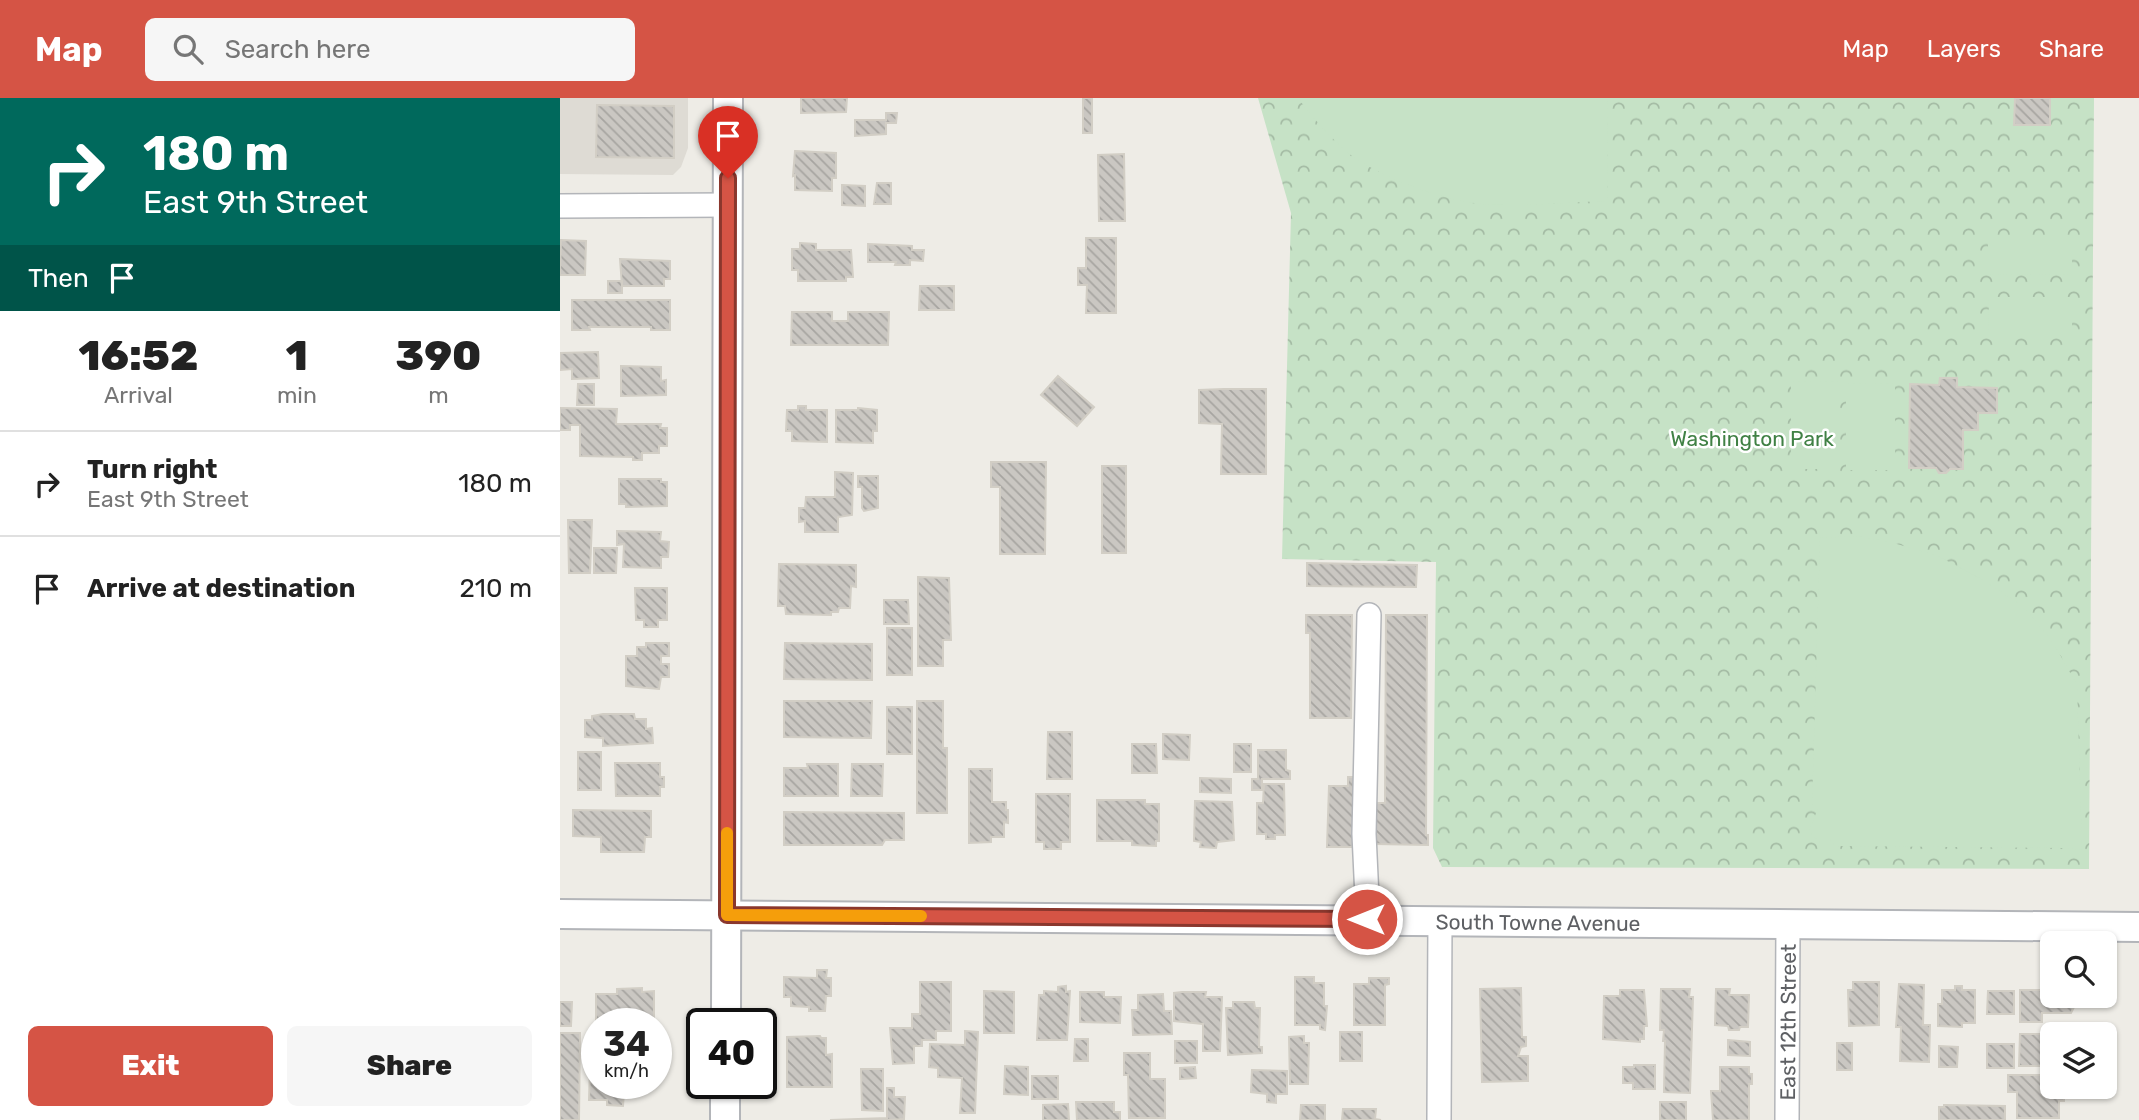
<!DOCTYPE html>
<html lang="en">
<head>
<meta charset="utf-8">
<style>
  :root { --surface:#fff; --page:#f6f6f6; --text:#222; --muted:#767676; --line:#e0e0e0; --accent:#d55445 }
  body { margin:0; font-family:Rubik,sans-serif; background:var(--page); color:var(--text); height:100vh; display:flex; flex-direction:column; font-size:26px; white-space:nowrap }
  * { box-sizing:border-box; margin:0 }
  p { font-size:23px; color:var(--muted) }
  .icon { flex:none; width:38px; height:38px; fill:none; stroke:currentColor; stroke-width:2; stroke-linecap:round; stroke-linejoin:round }
  .map { position:relative; flex:1; overflow:hidden }
  .panel { display:flex; flex-direction:column; background:var(--surface); width:560px }
  .panel>* { flex:none }
  .hud { background:#00695c; color:#fff; overflow:hidden }
  .fabs { position:absolute; left:1480px; top:833px; display:grid; gap:14px }
  .fabs a { display:grid; place-items:center; width:77px; height:77px; border-radius:10px; background:var(--surface); box-shadow:0 2px 5px #0004; font-size:35px }
  .speed { position:absolute; left:21px; top:910px; display:flex; gap:14px; font-size:35px; font-weight:700; text-align:center }
  .speed>* { display:grid; place-content:center; width:91px; height:91px; border-radius:50%; background:var(--surface); box-shadow:0 2px 5px #0004; line-height:1 }
  .speed small { font-size:18px; font-weight:400 }
  .speed .limit { border:4px solid #111; border-radius:10px; background:#fff; color:#111 }
  .pin { position:absolute; display:grid; place-items:center; width:60px; height:60px; color:#fff; margin:-72px -30px; border-radius:50% 50% 50% 0; rotate:-45deg; box-shadow:0 0 7px #0007 }
  .pin .icon { rotate:45deg }
  .me { position:absolute; width:77px; margin:-38px; rotate:270deg; stroke-linejoin:round; filter:drop-shadow(0 0 5px #0008) }
  .turn { display:flex; align-items:center; gap:24px; height:147px; padding:0 28px; font-size:32px }
  .turn .icon { width:91px; height:91px; stroke-width:2.5 }
  .turn b { display:block; font-size:49px; line-height:60px }
  .then { display:flex; align-items:center; height:66px; padding:0 28px; background:#0003; gap:14px; font-size:26px }
  .eta { display:flex; justify-content:space-evenly; align-items:center; height:119px; text-align:center }
  .eta b { font-size:42px; font-weight:800; line-height:49px }
  .action { display:flex; gap:14px; margin-top:auto; padding:14px 28px }
  .action a { flex:1; height:80px; border-radius:10px; background:var(--accent); color:#fff; font-size:28px; font-weight:800; line-height:80px; text-align:center }
  .action a+a { background:var(--page); color:var(--text) }
  ul { padding:0; list-style:none }
  li { display:flex; align-items:center; gap:21px; height:105px; padding:0 28px; border-top:2px solid var(--line) }
  li div { flex:1 }
  li b { display:block; font-size:26px }
  li em { font-style:normal }
  header { display:flex; align-items:center; gap:42px; box-sizing:border-box; height:98px; padding:0 35px; background:var(--accent); color:#fff }
  header strong { font-size:33px }
  nav { display:flex; gap:38px; margin-inline-start:auto; font-size:24px }
  .search { width:490px; height:63px; background:var(--page); display:flex; align-items:center; gap:18px; box-sizing:border-box; padding:0 24px; border-radius:10px; color:var(--muted); font-size:26px }
  main { display:flex; flex:1; min-height:0 }
  .map>svg:first-child { display:block }
  .education { fill:#dedbd4 }
  .park { fill:url(#park-crowns) }
  .garden { fill:#c6e2c6 }
  .building { fill:url(#building-back-hatch); stroke:#d2cec5; stroke-width:2 }
  .lines { fill:none; stroke-linecap:round; stroke-linejoin:round }
  .minor-casing { stroke:#b3b5b9; stroke-width:26 }
  .tertiary-casing { stroke:#b3b5b9; stroke-width:32 }
  .minor { stroke:#fff; stroke-width:23 }
  .tertiary { stroke:#fff; stroke-width:28 }
  .route-casing { stroke:#8a372d; stroke-width:18 }
  .route { stroke:#d55445; stroke-width:12 }
  .slow { stroke:#f59e0b; stroke-width:12 }
  .labels { text-anchor:middle; dominant-baseline:central; stroke-width:5; stroke-linejoin:round; paint-order:stroke }
  .park-label { font-size:21px; fill:#408145; stroke:#fff }
  .street-label { font-size:21px; fill:#5e6064; stroke:#fff }
</style>
</head>
<body>
<header>
<strong>Map</strong>
<div class="search"><svg class="icon" aria-label="search" viewBox="0 0 24 24"><circle cx="10" cy="10" r="6"/><path d="M15 15l6 6"/></svg>Search here</div>
<nav><a>Map</a><a>Layers</a><a>Share</a></nav>
</header>
<main>
<section class="panel">
<div class="hud">
<div class="turn"><svg class="icon" aria-label="right" viewBox="0 0 24 24"><path d="M7 20v-9h11M14 6l5 5-5 5"/></svg><div><b>180 m</b>East 9th Street</div></div>
<div class="then">Then<svg class="icon" aria-label="arrive" viewBox="0 0 24 24"><path d="M6 21V4h12l-3 4 3 4H6"/></svg></div>
</div>
<div class="eta">
<div><b>16:52</b><p>Arrival</p></div>
<div><b>1</b><p>min</p></div>
<div><b>390</b><p>m</p></div>
</div>
<ul>
<li><svg class="icon" aria-label="right" viewBox="0 0 24 24"><path d="M7 20v-9h11M14 6l5 5-5 5"/></svg><div><b>Turn right</b><p>East 9th Street</p></div><em>180 m</em></li>
<li><svg class="icon" aria-label="arrive" viewBox="0 0 24 24"><path d="M6 21V4h12l-3 4 3 4H6"/></svg><div><b>Arrive at destination</b></div><em>210 m</em></li>
</ul>
<div class="action"><a>Exit</a><a>Share</a></div>
</section>
<div class="map">
<svg width="1579" height="1022" viewBox="0 0 1579 1022">
  <defs>
    <pattern id="park-crowns" width="20" height="18" patternUnits="userSpaceOnUse" patternTransform="scale(1.75)"><rect width="20" height="18" fill="#c6e2c6"/><path d="M2 6a3 3 0 1 1 6 0M12 15a3 3 0 1 1 6 0" fill="none" stroke="#a4bba4"/></pattern>
    <pattern id="building-back-hatch" width="6" height="6" patternUnits="userSpaceOnUse" patternTransform="scale(1.75)"><rect width="6" height="6" fill="#cac7c2"/><path d="M-1 5l2 2M0 0l6 6M5-1l2 2" fill="none" stroke="#a7a5a1"/></pattern>
  </defs>
  <rect width="100%" height="100%" fill="#eeece6"/>
  <path class="education" d="M 0,0 L 128,0 L 128,50 L 121,69 L 113,77 L 0,76 Z"/>
  <path class="park" d="M 698,0 L 1534,0 L 1529,771 L 882,769 L 873,750 L 876,464 L 722,461 L 731,115 Z"/>
  <path class="garden" d="M 738,0 L 1048,0 L 1047,103 C 1003,104 938,112 897,102 C 863,94 826,80 798,62 C 779,50 751,18 738,0 Z
    M 1428,138 L 1512,138 L 1512,177 L 1428,176 Z
    M 1429,199 L 1512,199 L 1512,238 L 1428,238 Z
    M 1231,283 L 1280,284 L 1280,371 L 1231,371 Z
    M 1286,285 L 1335,286 L 1335,372 L 1286,372 Z
    M 1296,438 L 1330,444 L 1378,458 L 1423,482 L 1464,509 L 1494,546 L 1517,587 L 1522,752 L 1506,750 L 1275,748 L 1269,740 L 1262,747 L 1249,733 L 1258,710 L 1252,709 L 1260,440 Z"/>
  <path class="building" d="M 241,0 L 287,0 L 286,14 L 241,15 Z
    M 523,0 L 532,0 L 532,35 L 523,35 Z
    M 1455,0 L 1490,0 L 1490,27 L 1454,27 Z
    M 37,7 L 114,8 L 114,60 L 36,59 Z
    M 326,15 L 337,15 L 336,25 L 326,25 L 326,36 L 295,38 L 295,22 L 326,22 Z
    M 235,53 L 276,55 L 276,80 L 272,80 L 272,93 L 235,92 L 235,77 L 233,78 Z
    M 564,56 L 565,123 L 539,123 L 538,57 Z
    M 317,85 L 331,85 L 331,106 L 314,106 Z
    M 282,87 L 305,88 L 305,108 L 282,107 Z
    M 526,140 L 556,140 L 556,215 L 526,215 L 527,187 L 518,187 L 518,170 L 526,170 Z
    M 1,142 L 26,143 L 25,177 L 0,177 Z
    M 240,145 L 256,146 L 256,152 L 291,152 L 293,179 L 286,179 L 286,183 L 238,183 L 238,172 L 232,172 L 232,151 L 240,151 Z
    M 308,146 L 352,148 L 352,152 L 364,152 L 363,163 L 350,162 L 350,167 L 335,167 L 336,164 L 308,164 Z
    M 60,161 L 110,163 L 110,181 L 104,181 L 104,188 L 62,188 Z
    M 48,183 L 62,183 L 62,195 L 48,195 Z
    M 360,188 L 394,188 L 394,212 L 359,212 Z
    M 12,202 L 110,202 L 110,232 L 91,232 L 91,229 L 29,229 L 30,232 L 12,232 Z
    M 232,214 L 272,214 L 272,223 L 288,223 L 288,214 L 329,214 L 328,247 L 231,247 Z
    M 38,254 L 39,280 L 12,281 L 12,271 L 0,272 L 0,255 Z
    M 61,268 L 101,269 L 101,283 L 106,282 L 106,297 L 61,298 Z
    M 498,278 L 534,309 L 517,328 L 481,297 Z
    M 1380,280 L 1397,280 L 1397,289 L 1437,290 L 1437,315 L 1418,315 L 1418,332 L 1403,332 L 1403,371 L 1390,371 L 1386,375 L 1379,375 L 1376,370 L 1349,370 L 1350,286 L 1379,287 Z
    M 18,286 L 34,286 L 34,307 L 17,307 Z
    M 664,291 L 706,291 L 706,376 L 661,376 L 662,326 L 639,325 L 639,292 Z
    M 238,308 L 246,308 L 246,312 L 267,312 L 267,344 L 232,343 L 232,333 L 226,333 L 227,312 L 238,312 Z
    M 0,310 L 57,311 L 56,326 L 101,326 L 100,330 L 107,330 L 107,348 L 99,348 L 99,355 L 82,355 L 82,362 L 73,362 L 73,359 L 20,358 L 20,327 L 10,327 L 10,332 L 0,332 Z
    M 298,310 L 317,312 L 317,333 L 313,333 L 313,345 L 276,344 L 276,312 L 298,312 Z
    M 431,364 L 486,364 L 485,456 L 440,456 L 440,389 L 431,389 Z
    M 542,368 L 566,368 L 566,455 L 542,455 Z
    M 275,374 L 293,375 L 292,417 L 278,419 L 278,434 L 245,434 L 245,423 L 239,424 L 239,410 L 245,410 L 246,399 L 275,399 Z
    M 298,378 L 318,378 L 318,410 L 304,413 L 302,410 L 302,389 L 298,389 Z
    M 59,381 L 101,381 L 101,384 L 107,384 L 107,408 L 66,409 L 66,406 L 59,406 Z
    M 8,422 L 32,422 L 30,475 L 9,475 Z
    M 57,433 L 101,434 L 100,443 L 109,444 L 108,459 L 101,459 L 101,470 L 63,469 L 64,446 L 57,447 Z
    M 34,450 L 57,450 L 56,475 L 34,475 Z
    M 747,465 L 857,467 L 856,489 L 747,488 Z
    M 219,466 L 296,467 L 296,489 L 291,488 L 290,510 L 279,510 L 278,514 L 271,514 L 271,517 L 226,516 L 225,508 L 218,508 Z
    M 358,479 L 389,480 L 391,542 L 383,542 L 383,568 L 358,568 Z
    M 75,490 L 107,490 L 107,522 L 98,522 L 98,529 L 84,529 L 84,522 L 76,522 Z
    M 324,502 L 348,502 L 349,526 L 324,526 Z
    M 746,517 L 792,517 L 791,620 L 750,620 L 750,535 L 746,535 Z
    M 826,517 L 867,517 L 866,737 L 868,737 L 868,747 L 816,746 L 816,705 L 825,705 Z
    M 327,530 L 352,530 L 352,577 L 327,577 Z
    M 86,545 L 109,545 L 109,558 L 101,558 L 101,566 L 109,566 L 109,579 L 101,579 L 99,591 L 66,588 L 66,558 L 77,558 L 77,549 L 86,549 Z
    M 225,545 L 312,546 L 312,582 L 224,581 Z
    M 224,603 L 312,603 L 311,640 L 224,639 Z
    M 357,603 L 383,603 L 383,650 L 387,650 L 387,715 L 357,715 Z
    M 327,609 L 352,609 L 352,656 L 327,656 Z
    M 43,616 L 74,616 L 75,621 L 86,621 L 86,631 L 92,630 L 93,645 L 43,648 L 43,640 L 25,639 L 25,622 L 32,622 L 32,618 Z
    M 488,634 L 512,634 L 512,681 L 487,681 Z
    M 603,636 L 630,637 L 629,662 L 603,661 Z
    M 572,646 L 596,646 L 597,675 L 572,675 Z
    M 674,646 L 691,646 L 691,674 L 674,674 Z
    M 698,652 L 726,652 L 726,672 L 730,673 L 730,681 L 702,681 L 702,692 L 692,692 L 692,681 L 698,681 Z
    M 18,654 L 41,654 L 41,692 L 18,692 Z
    M 55,665 L 100,665 L 100,679 L 104,679 L 104,689 L 100,689 L 100,698 L 56,698 Z
    M 247,666 L 278,666 L 278,698 L 224,698 L 224,670 L 248,670 Z
    M 292,666 L 323,666 L 322,698 L 291,698 Z
    M 409,671 L 432,671 L 432,704 L 446,704 L 446,712 L 448,712 L 448,725 L 444,724 L 444,739 L 431,739 L 431,744 L 409,745 Z
    M 788,679 L 798,679 L 794,749 L 767,749 L 769,688 L 788,688 Z
    M 640,680 L 671,681 L 671,695 L 640,694 Z
    M 704,686 L 724,686 L 725,737 L 715,737 L 715,741 L 706,741 L 706,736 L 697,736 L 697,705 L 703,705 Z
    M 476,696 L 510,696 L 510,744 L 501,744 L 501,751 L 484,751 L 484,744 L 476,744 Z
    M 537,702 L 585,702 L 585,706 L 599,706 L 599,743 L 596,743 L 596,748 L 572,747 L 572,743 L 537,743 Z
    M 635,703 L 672,704 L 674,742 L 657,744 L 656,750 L 640,749 L 641,744 L 634,743 Z
    M 13,712 L 91,713 L 91,739 L 85,739 L 84,754 L 41,754 L 41,739 L 13,738 Z
    M 224,714 L 344,715 L 344,742 L 325,742 L 322,747 L 224,747 Z
    M 257,872 L 267,872 L 266,880 L 271,880 L 271,898 L 266,898 L 265,913 L 249,913 L 249,909 L 231,908 L 231,899 L 224,899 L 224,879 L 257,880 Z
    M 735,879 L 754,879 L 754,885 L 764,885 L 764,908 L 767,908 L 765,932 L 760,931 L 760,927 L 735,927 Z
    M 809,880 L 829,880 L 829,886 L 825,887 L 825,927 L 794,927 L 794,886 L 809,886 Z
    M 360,884 L 391,884 L 391,933 L 376,933 L 376,942 L 362,942 L 362,948 L 354,948 L 354,965 L 333,966 L 330,930 L 352,930 L 352,916 L 360,916 Z
    M 1293,884 L 1319,884 L 1319,927 L 1289,928 L 1288,892 L 1293,892 Z
    M 1339,886 L 1364,887 L 1363,927 L 1370,927 L 1369,964 L 1340,963 L 1341,929 L 1336,929 Z
    M 506,888 L 506,894 L 510,893 L 507,942 L 477,942 L 479,897 L 484,897 L 484,893 L 498,894 L 498,889 Z
    M 1395,888 L 1402,888 L 1402,892 L 1415,892 L 1415,925 L 1402,925 L 1402,929 L 1378,928 L 1378,906 L 1382,906 L 1382,892 L 1395,892 Z
    M 82,890 L 82,894 L 94,893 L 94,923 L 36,923 L 36,896 L 57,896 L 57,891 Z
    M 961,890 L 962,939 L 966,939 L 966,948 L 961,949 L 958,958 L 968,958 L 968,983 L 922,984 L 920,891 Z
    M 1101,891 L 1130,891 L 1129,899 L 1133,899 L 1130,995 L 1104,994 L 1105,943 L 1103,943 L 1104,932 L 1100,932 Z
    M 1156,891 L 1170,891 L 1169,897 L 1189,897 L 1188,929 L 1180,929 L 1179,932 L 1169,932 L 1168,928 L 1155,927 Z
    M 1060,892 L 1084,892 L 1087,928 L 1084,928 L 1084,941 L 1080,941 L 1080,944 L 1043,941 L 1044,898 L 1060,898 Z
    M 1460,892 L 1493,892 L 1493,898 L 1512,898 L 1514,909 L 1511,915 L 1482,915 L 1482,924 L 1460,924 Z
    M 424,893 L 454,894 L 454,935 L 424,935 Z
    M 1428,893 L 1454,893 L 1454,916 L 1427,916 Z
    M 520,894 L 544,894 L 544,899 L 561,899 L 560,925 L 520,924 Z
    M 622,894 L 646,894 L 645,899 L 662,899 L 660,953 L 643,953 L 643,926 L 614,923 L 614,895 Z
    M 603,896 L 604,913 L 611,913 L 612,936 L 573,937 L 572,912 L 578,912 L 578,897 Z
    M 0,904 L 12,904 L 11,928 L 0,928 Z
    M 673,904 L 694,904 L 695,910 L 700,910 L 699,949 L 702,949 L 702,955 L 668,957 L 666,910 L 673,910 Z
    M 405,933 L 418,934 L 415,1015 L 400,1015 L 402,980 L 378,979 L 378,970 L 369,969 L 370,946 L 405,947 Z
    M 780,934 L 802,934 L 802,963 L 780,963 Z
    M 0,935 L 20,935 L 19,1022 L 0,1022 Z
    M 1460,936 L 1482,936 L 1481,946 L 1493,946 L 1493,968 L 1459,968 Z
    M 260,938 L 261,940 L 266,940 L 266,957 L 272,956 L 272,989 L 227,989 L 227,939 Z
    M 744,938 L 744,945 L 749,945 L 748,986 L 730,986 L 729,939 Z
    M 515,941 L 528,941 L 528,963 L 514,963 Z
    M 1168,942 L 1190,944 L 1190,958 L 1168,957 Z
    M 615,943 L 637,943 L 637,965 L 615,965 Z
    M 1277,945 L 1292,945 L 1292,972 L 1277,972 Z
    M 1427,946 L 1454,946 L 1454,970 L 1427,970 Z
    M 1379,948 L 1398,949 L 1397,969 L 1379,969 Z
    M 564,955 L 590,955 L 590,981 L 605,981 L 605,1020 L 569,1020 L 568,977 L 564,977 Z
    M 1074,967 L 1095,967 L 1095,991 L 1073,991 L 1073,985 L 1063,985 L 1063,969 L 1074,969 Z
    M 445,968 L 468,969 L 468,997 L 444,996 Z
    M 30,969 L 37,970 L 37,985 L 84,985 L 83,994 L 64,994 L 63,1008 L 47,1007 L 47,1002 L 29,1002 Z
    M 635,969 L 636,980 L 620,981 L 620,970 Z
    M 1160,969 L 1189,969 L 1189,976 L 1192,976 L 1192,986 L 1189,986 L 1189,1022 L 1153,1022 L 1151,993 L 1160,993 Z
    M 301,971 L 323,971 L 323,1013 L 302,1012 Z
    M 692,972 L 727,973 L 727,996 L 716,996 L 716,1005 L 707,1004 L 707,996 L 691,994 Z
    M 1448,977 L 1493,977 L 1493,989 L 1504,989 L 1504,1003 L 1499,1003 L 1499,1020 L 1457,1020 L 1457,994 L 1448,994 Z
    M 472,978 L 498,978 L 498,1001 L 472,1001 Z
    M 327,990 L 334,990 L 334,999 L 345,999 L 344,1021 L 329,1022 L 270,1022 L 327,1020 Z
    M 516,1004 L 554,1004 L 554,1014 L 560,1014 L 560,1022 L 517,1022 Z
    M 1100,1004 L 1126,1004 L 1126,1022 L 1100,1022 Z
    M 508,1006 L 509,1022 L 483,1022 L 483,1007 Z
    M 741,1007 L 765,1007 L 765,1022 L 740,1022 Z
    M 1384,1007 L 1445,1008 L 1445,1022 L 1379,1022 L 1379,1009 L 1384,1009 Z
    M 783,1011 L 816,1011 L 815,1021 L 821,1022 L 782,1022 Z"/>
  <g class="lines">
    <defs>
      <g id="minor">
        <path d="M 0,108 L 168,107"/>
        <path d="M 808,821 L 804,736 L 809,517"/>
        <path d="M 879,1022 L 880,822"/>
        <path id="s1" d="M 1227,1022 L 1228,826"/>
      </g>
      <g id="tertiary">
        <path id="s2" d="M 0,816 L 1579,829"/>
        <path d="M 166,926 L 168,0"/>
        <path d="M 165,1022 L 165,985"/>
      </g>
    </defs>
    <use href="#minor" class="minor-casing"/>
    <use href="#tertiary" class="tertiary-casing"/>
    <use href="#minor" class="minor"/>
    <use href="#tertiary" class="tertiary"/>
  </g>
  <g class="lines">
    <defs>
      <path id="route" d="M 168,80 L 167,817 L 807,821"/>
    </defs>
    <use href="#route" class="route-casing"/>
    <use href="#route" class="route"/>
    <path class="slow" d="M 167,735 L 167,817 L 361,818"/>
  </g>
  <g class="labels">
    <g class="park-label">
      <text x="1192" y="340">Washington Park</text>
    </g>
    <g class="street-label">
      <text stroke="none"><textPath href="#s2" startOffset="978">South Towne Avenue</textPath></text>
      <text stroke="none"><textPath href="#s1" startOffset="98">East 12th Street</textPath></text>
    </g>
  </g>
</svg>
<div class="fabs">
<a><svg class="icon" aria-label="search" viewBox="0 0 24 24"><circle cx="10" cy="10" r="6"/><path d="M15 15l6 6"/></svg></a>
<a><svg class="icon" aria-label="layers" viewBox="0 0 24 24"><path d="M12 4l9 5-9 5-9-5zM3 14l9 5 9-5"/></svg></a>
</div>
<div class="speed"><div>34<small>km/h</small></div><div class="limit">40</div></div>
<div class="pin" style="left:168px;top:80px;background:#d93025"><svg class="icon" aria-label="arrive" viewBox="0 0 24 24"><path d="M6 21V4h12l-3 4 3 4H6"/></svg></div>
<svg class="me" style="left:807px;top:821px" viewBox="-20 -20 40 40"><circle r="17" fill="#d55445" stroke="#fff" stroke-width="3"/><path d="M0-11L8 9 0 5-8 9z" fill="#fff"/></svg>
</div>
</main>
</body>
</html>
